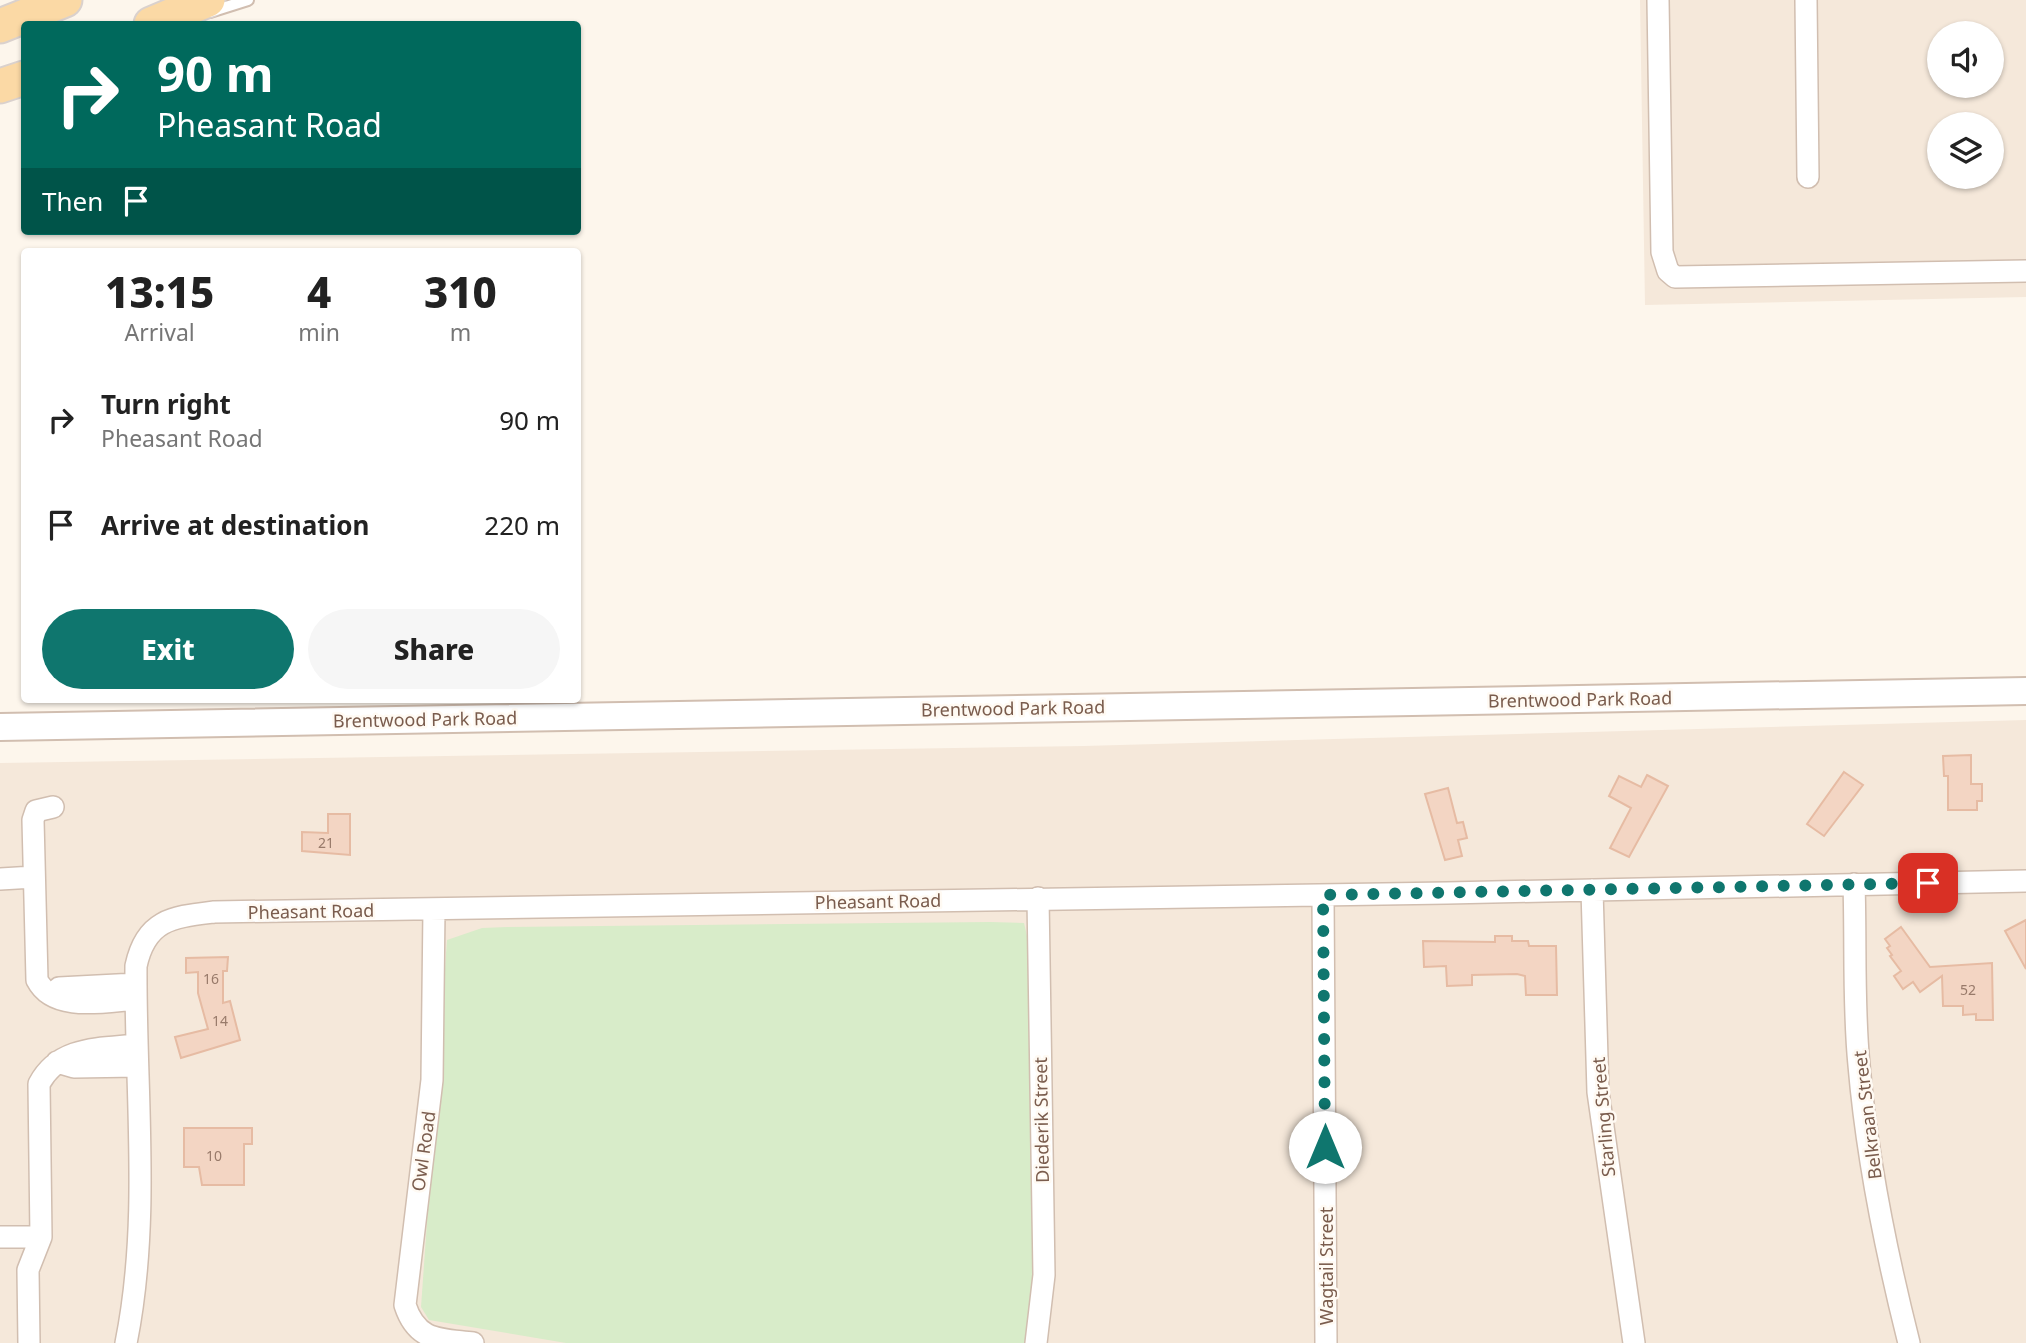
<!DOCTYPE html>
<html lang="en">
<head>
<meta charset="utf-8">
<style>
  :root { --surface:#fff; --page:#f6f6f6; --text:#222; --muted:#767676; --accent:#0f766e }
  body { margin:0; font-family:"Noto Sans",sans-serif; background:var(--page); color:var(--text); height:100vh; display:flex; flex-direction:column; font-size:26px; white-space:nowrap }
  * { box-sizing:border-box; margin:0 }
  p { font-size:23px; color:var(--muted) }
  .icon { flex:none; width:38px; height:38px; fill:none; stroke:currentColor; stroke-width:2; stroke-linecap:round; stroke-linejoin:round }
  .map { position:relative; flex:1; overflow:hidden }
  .side { position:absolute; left:21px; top:248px; width:560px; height:455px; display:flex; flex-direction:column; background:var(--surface); border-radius:7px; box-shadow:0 2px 5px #0004 }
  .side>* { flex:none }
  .hud { position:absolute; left:21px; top:21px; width:560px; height:214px; border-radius:7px; box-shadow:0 2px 5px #0004; background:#00695c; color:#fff; overflow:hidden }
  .fabs { position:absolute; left:1927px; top:21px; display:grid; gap:14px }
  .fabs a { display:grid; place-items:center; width:77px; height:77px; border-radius:50%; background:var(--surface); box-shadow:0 2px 5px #0004; font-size:35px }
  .pin { position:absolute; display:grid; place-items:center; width:60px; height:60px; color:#fff; margin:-30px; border-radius:14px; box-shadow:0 4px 10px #0006 }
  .me { position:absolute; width:77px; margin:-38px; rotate:0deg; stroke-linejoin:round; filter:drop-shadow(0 0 5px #0008) }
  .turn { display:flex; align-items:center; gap:24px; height:147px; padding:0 21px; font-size:32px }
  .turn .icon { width:91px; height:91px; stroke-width:2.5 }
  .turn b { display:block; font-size:49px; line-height:60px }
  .then { display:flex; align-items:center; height:66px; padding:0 21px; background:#0003; gap:14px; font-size:26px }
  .eta { display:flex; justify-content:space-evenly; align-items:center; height:119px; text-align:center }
  .eta b { font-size:42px; font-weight:800; line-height:49px }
  .primary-button { display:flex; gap:14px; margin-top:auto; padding:14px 21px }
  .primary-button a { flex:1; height:80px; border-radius:42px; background:var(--accent); color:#fff; font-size:28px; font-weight:800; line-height:80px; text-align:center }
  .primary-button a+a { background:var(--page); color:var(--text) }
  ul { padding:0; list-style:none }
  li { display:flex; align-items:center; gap:21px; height:105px; padding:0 21px }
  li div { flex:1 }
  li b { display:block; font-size:26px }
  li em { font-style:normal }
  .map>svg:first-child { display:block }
  .residential { fill:#f5e8da; fill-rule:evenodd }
  .green { fill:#d8ecc9 }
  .building { fill:#f3d5c3; stroke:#e6bba3; stroke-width:2 }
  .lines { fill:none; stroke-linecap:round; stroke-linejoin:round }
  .service-casing { stroke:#d1beb0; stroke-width:14 }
  .minor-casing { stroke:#d1beb0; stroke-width:24 }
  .tertiary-casing { stroke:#d1beb0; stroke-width:30 }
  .primary-casing { stroke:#dad1cd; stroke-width:37 }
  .service { stroke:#fff; stroke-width:10 }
  .minor { stroke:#fff; stroke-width:21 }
  .tertiary { stroke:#fff; stroke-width:26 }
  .primary { stroke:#fbd9a5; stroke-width:33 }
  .route { stroke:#0f766e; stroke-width:12; stroke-dasharray:0 21.6 }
  .labels { text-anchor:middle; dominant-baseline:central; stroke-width:5; stroke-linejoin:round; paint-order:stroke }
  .number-label { font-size:14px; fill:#987a6a }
  .street-label { font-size:18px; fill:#7a5c4d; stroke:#fffaf3 }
</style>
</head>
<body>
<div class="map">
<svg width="2026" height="1343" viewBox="0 0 2026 1343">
  <rect width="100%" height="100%" fill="#fdf6ec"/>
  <path class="residential" d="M 1640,0 L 2026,0 L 2026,297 L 1645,305 ZM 1939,33 L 1992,33 L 1992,86 L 1939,86 ZM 1939,124 L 1992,124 L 1992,177 L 1939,177 Z
    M 2026,720 L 2026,1343 L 0,1343 L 0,763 L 1084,746 Z"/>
  <path class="green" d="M 990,922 L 1024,923 L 1028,940 L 1036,1280 L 1028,1343 L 566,1343 L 429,1320 L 421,1307 L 447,940 L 482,928 L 507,927 Z"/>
  <path class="building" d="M 1971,755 L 1971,784 L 1982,784 L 1982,801 L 1977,801 L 1977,810 L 1948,810 L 1948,776 L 1944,776 L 1943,756 Z
    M 1844,772 L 1863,785 L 1824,836 L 1807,824 Z
    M 1647,775 L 1668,786 L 1629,857 L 1610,848 L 1631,808 L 1609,796 L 1619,776 L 1641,787 Z
    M 1448,788 L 1457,823 L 1463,822 L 1467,838 L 1458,840 L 1462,856 L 1445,860 L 1425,794 Z
    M 328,814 L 350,814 L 350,855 L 302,851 L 302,832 L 328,833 Z
    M 2026,920 L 2026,969 L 2005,931 Z
    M 1901,927 L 1930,967 L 1992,963 L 1993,1020 L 1976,1020 L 1976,1014 L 1963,1015 L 1963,1006 L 1943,1006 L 1942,976 L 1920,992 L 1913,982 L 1903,989 L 1894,976 L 1901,971 L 1890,956 L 1892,955 L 1887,948 L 1890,946 L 1885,939 Z
    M 1495,936 L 1512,936 L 1512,941 L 1528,941 L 1529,946 L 1556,946 L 1557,995 L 1526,995 L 1525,976 L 1517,974 L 1472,975 L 1472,985 L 1447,986 L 1446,966 L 1424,967 L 1423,941 L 1495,942 Z
    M 228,957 L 227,971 L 223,971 L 223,1003 L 230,1001 L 240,1040 L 181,1058 L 175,1037 L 208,1029 L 198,993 L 198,972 L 186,973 L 186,958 Z
    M 184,1128 L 252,1128 L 252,1144 L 244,1144 L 244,1185 L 202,1185 L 199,1167 L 184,1167 Z"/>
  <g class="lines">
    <defs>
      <path id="service" d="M 210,12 L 248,0"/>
      <path id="minor" d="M 1658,0 L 1662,252 L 1668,271 L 1675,277 L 2026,271
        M 1806,0 L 1808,177
        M 53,807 L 36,811 L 33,820 L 37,980 C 54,1013 106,1001 136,999
        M 0,879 L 34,877
        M 1854,884 C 1856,944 1853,1005 1859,1065 C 1867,1159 1886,1252 1909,1343
        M 1592,890 L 1598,1092 L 1634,1343
        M 1323,896 L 1326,1343
        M 434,909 L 432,1080 L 405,1305 C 417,1342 440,1339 473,1343
        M 59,988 L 136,984
        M 57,1062 L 74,1067 L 137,1066
        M 0,1237 L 41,1237
        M 29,1343 L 28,1270 L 41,1237 L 39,1084 C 59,1046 100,1049 137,1045
        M 126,1343 C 151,1219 135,1091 136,966 C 146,919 173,917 214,912 L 1447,893 L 2026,881
        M 1036,1343 L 1044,1275 L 1038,898"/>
      <path id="tertiary" d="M 0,727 L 2026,691"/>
      <path id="primary" d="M 151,24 L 208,0
        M 0,26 L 65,0
        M 0,86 L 24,78"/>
    </defs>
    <use href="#service" class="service-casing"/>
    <use href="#minor" class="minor-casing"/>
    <use href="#tertiary" class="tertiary-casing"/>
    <use href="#primary" class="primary-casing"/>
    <use href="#service" class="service"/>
    <use href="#minor" class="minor"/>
    <use href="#tertiary" class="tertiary"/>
    <use href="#primary" class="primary"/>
  </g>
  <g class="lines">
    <path class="route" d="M 1325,1147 L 1323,895 L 1928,883"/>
  </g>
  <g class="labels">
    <g class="number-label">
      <text x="326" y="842">21</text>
      <text x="211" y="978">16</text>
      <text x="1968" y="989">52</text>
      <text x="220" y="1020">14</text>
      <text x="214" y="1155">10</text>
    </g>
    <g class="street-label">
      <text transform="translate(1580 699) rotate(-1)">Brentwood Park Road</text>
      <text transform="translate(1013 708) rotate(-1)">Brentwood Park Road</text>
      <text transform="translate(425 719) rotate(-1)">Brentwood Park Road</text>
      <text transform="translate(878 901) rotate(-1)">Pheasant Road</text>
      <text transform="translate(311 911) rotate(-1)">Pheasant Road</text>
      <text transform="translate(1867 1115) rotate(-97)">Belkraan Street</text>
      <text transform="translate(1603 1117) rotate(-95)">Starling Street</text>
      <text transform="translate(1041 1120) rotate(-91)">Diederik Street</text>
      <text transform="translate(423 1151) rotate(-82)">Owl Road</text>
      <text transform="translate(1326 1266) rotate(-90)">Wagtail Street</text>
    </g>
  </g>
</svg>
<div class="fabs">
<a><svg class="icon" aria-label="sound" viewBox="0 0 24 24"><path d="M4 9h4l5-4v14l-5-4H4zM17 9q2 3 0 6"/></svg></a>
<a><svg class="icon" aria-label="layers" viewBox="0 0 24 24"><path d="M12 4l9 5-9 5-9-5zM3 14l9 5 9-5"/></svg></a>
</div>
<div class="pin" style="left:1928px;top:883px;background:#d93025"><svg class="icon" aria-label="arrive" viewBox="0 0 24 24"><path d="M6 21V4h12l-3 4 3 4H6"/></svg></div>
<svg class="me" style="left:1325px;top:1147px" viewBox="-20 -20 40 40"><circle r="19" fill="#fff"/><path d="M0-13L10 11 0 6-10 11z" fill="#0f766e"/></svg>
<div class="hud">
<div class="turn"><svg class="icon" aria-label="right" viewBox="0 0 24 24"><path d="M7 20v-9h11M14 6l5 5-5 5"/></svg><div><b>90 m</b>Pheasant Road</div></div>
<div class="then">Then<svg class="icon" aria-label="arrive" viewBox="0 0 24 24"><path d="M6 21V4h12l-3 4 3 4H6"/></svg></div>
</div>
<section class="side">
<div class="eta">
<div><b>13:15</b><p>Arrival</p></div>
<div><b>4</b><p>min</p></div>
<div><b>310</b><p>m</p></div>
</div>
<ul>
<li><svg class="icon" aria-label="right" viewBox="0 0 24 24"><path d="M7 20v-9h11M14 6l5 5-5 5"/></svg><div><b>Turn right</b><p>Pheasant Road</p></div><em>90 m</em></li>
<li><svg class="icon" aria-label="arrive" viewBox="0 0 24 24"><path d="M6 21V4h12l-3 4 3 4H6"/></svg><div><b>Arrive at destination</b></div><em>220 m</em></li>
</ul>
<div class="primary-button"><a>Exit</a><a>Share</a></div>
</section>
</div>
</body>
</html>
